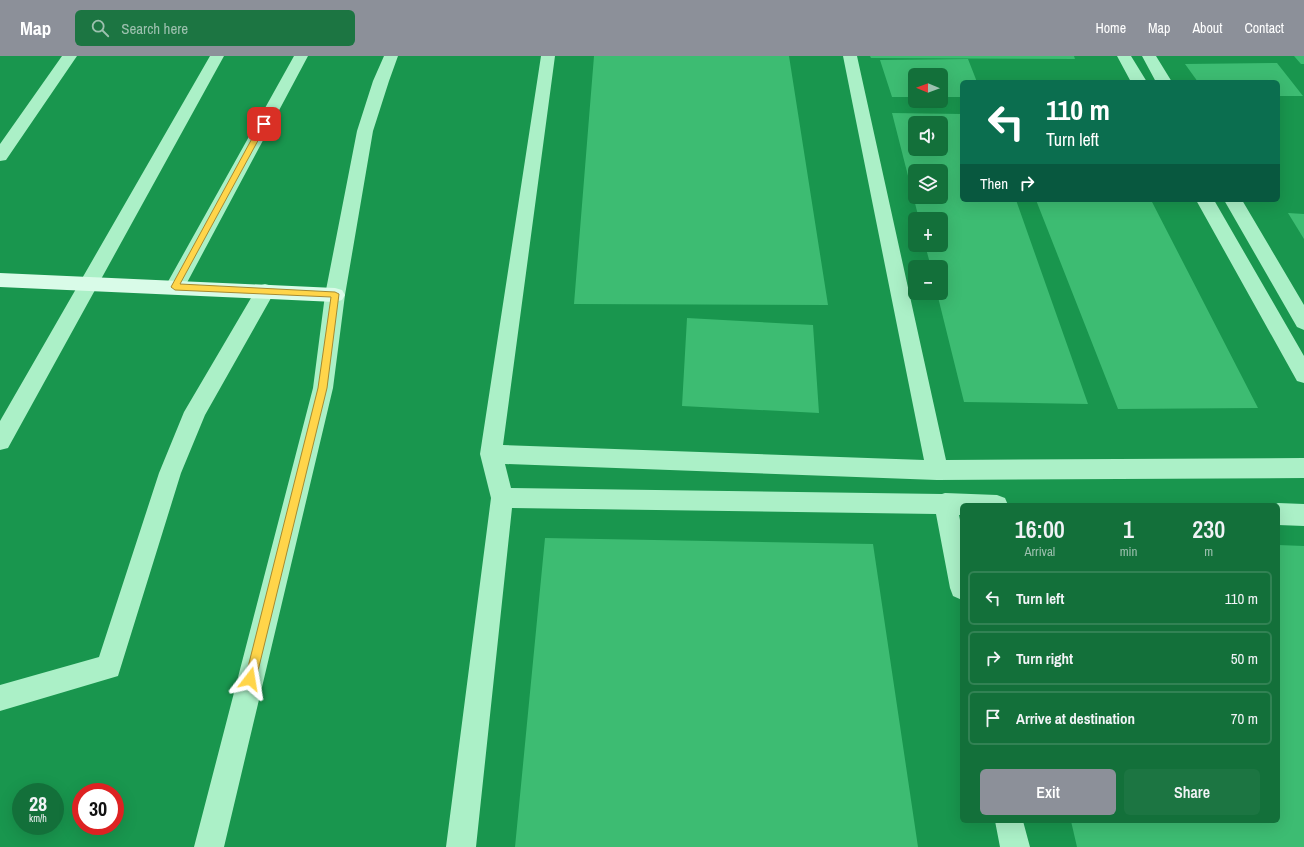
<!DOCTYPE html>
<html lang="en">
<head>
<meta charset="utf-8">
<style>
  :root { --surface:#13703a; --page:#1c7542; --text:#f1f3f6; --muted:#9dc1af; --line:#328254; --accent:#8c9099 }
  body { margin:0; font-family:"Archivo Narrow",sans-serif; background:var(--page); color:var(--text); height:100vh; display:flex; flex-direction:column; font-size:15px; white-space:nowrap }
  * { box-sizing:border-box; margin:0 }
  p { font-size:13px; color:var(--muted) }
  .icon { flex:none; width:22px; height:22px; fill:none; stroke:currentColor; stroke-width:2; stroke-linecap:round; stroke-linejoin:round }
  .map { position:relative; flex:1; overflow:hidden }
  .sheet { position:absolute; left:960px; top:447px; width:320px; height:320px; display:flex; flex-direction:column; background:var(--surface); border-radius:6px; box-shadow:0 4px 16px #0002 }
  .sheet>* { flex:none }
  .hud { position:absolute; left:960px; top:24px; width:320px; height:122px; border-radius:6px; box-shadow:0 4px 16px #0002; background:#0b6e4f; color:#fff; overflow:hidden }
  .needle { width:26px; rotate:271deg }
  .controls { position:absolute; left:908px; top:12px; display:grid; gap:8px }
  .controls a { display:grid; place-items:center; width:40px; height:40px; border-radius:6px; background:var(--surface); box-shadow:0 4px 16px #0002; font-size:20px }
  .speed { position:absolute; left:12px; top:727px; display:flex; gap:8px; font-size:20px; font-weight:700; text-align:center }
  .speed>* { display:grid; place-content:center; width:52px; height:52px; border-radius:50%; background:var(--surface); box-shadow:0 4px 16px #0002; line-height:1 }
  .speed small { font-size:10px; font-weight:400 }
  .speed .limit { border:6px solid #d22; background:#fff; color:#111 }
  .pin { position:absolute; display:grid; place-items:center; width:34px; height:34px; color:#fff; margin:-17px; border-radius:8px; box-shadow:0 2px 6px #0006 }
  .me { position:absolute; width:44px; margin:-22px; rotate:14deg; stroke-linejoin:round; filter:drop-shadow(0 0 3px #0008) }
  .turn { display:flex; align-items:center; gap:14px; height:84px; padding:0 20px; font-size:18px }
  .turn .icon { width:52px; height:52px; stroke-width:2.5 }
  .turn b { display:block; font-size:28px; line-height:34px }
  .then { display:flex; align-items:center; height:38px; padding:0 20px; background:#0003; gap:8px; font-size:15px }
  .eta { display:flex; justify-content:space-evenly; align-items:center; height:68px; text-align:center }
  .eta b { font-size:24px; font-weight:600; line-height:28px }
  .primary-button { display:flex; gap:8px; margin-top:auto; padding:8px 20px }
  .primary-button a { flex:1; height:46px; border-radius:6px; background:var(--accent); color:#fff; font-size:16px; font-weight:600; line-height:46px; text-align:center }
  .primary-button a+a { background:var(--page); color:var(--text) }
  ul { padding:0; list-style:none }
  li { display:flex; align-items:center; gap:12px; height:54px; margin:0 8px 6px; padding:0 12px; border:2px solid var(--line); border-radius:6px }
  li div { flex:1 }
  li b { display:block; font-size:15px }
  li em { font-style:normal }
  header { display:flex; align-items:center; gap:24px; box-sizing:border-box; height:56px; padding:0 20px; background:var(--accent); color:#fff }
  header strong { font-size:19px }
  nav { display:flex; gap:22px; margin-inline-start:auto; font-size:14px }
  .search { width:280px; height:36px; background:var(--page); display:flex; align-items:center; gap:10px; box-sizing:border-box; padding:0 14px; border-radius:6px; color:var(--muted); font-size:15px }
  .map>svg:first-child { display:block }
  .building { fill:#3dbc72; fill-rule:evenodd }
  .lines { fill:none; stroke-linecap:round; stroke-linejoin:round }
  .street { fill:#abf0c7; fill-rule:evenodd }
  .secondary { fill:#d9fbe8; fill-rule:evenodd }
  .route { fill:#ffd54a; stroke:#a68a30 }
</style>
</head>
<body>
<header>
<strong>Map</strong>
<div class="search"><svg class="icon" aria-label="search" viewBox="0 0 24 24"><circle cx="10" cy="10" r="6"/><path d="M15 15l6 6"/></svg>Search here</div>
<nav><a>Home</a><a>Map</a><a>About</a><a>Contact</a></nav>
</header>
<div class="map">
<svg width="1304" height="791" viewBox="0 0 1304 791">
  <rect width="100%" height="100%" fill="#19964e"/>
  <path class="building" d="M 594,0 L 789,0 L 828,249 L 574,248 Z
    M 870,0 L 1074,0 L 1075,3 L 871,2 Z
    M 1294,0 L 1304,0 L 1304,8 L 1301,8 Z
    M 968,3 L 977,26 L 962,26 L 962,41 L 941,41 L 941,19 L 915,19 L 915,41 L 892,41 L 880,4 Z
    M 1277,7 L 1303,40 L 1278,40 L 1278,26 L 1198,26 L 1185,8 Z
    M 892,57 L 962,58 L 962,144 L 1016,144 L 1088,348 L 964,346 L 937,237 L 941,237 L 941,211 L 931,211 L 925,189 L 941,189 L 941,163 L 919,163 ZM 915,67 L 941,67 L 941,93 L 915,93 ZM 915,115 L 941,115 L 941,141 L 915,141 Z
    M 1036,144 L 1151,144 L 1258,352 L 1118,353 Z
    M 1288,157 L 1304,158 L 1304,183 Z
    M 687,262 L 813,269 L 819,357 L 682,350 Z
    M 545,482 L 873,488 L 918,791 L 515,791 Z
    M 1278,489 L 1304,490 L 1304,791 L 1077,791 L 1071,765 L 1278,765 Z"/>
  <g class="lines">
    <path class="street" d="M 62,0 L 77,0 L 6,104 L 0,105 L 0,88 Z
      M 210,0 L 224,0 L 8,392 L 0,394 L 0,365 Z
      M 294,0 L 308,0 L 182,236 L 175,238 L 168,236 L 165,231 Z
      M 384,0 L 398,0 L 389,25 L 373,75 L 345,239 L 333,332 L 224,791 L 194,791 L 313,332 L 325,239 L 357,75 L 373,25 Z
      M 541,0 L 555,0 L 503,389 L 924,404 L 843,0 L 857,0 L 946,404 L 1304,402 L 1304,422 L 937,424 L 505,408 L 511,432 L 942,438 L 945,437 L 997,439 L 1005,442 L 1008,449 L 962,449 L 962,459 L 959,459 L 962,474 L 962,544 L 953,540 L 950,532 L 936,458 L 512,452 L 476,791 L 446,791 L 491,442 L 480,398 Z
      M 1117,0 L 1131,0 L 1147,26 L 1131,26 Z
      M 1142,0 L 1156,0 L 1172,26 L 1156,26 Z
      M 1196,144 L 1214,144 L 1304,300 L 1304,327 L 1297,325 Z
      M 1224,144 L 1242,144 L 1304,249 L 1304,274 L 1297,271 Z
      M 265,228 L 272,230 L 275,235 L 205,359 L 181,417 L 118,620 L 0,655 L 0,629 L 99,601 L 159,417 L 184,356 L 258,230 Z
      M 1278,447 L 1304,448 L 1304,470 L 1278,469 L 1278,449 L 1274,449 Z
      M 995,765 L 1023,765 L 1030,791 L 1000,791 Z"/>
    <path class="secondary" d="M 0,217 L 335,232 L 342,234 L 345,239 L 342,244 L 335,246 L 0,231 Z"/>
  </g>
  <path class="route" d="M 261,66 L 264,66 L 267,68 L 180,228 L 335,236 L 339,238 L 327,332 L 256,623 L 254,627 L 250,628 L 247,627 L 245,623 L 318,332 L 331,241 L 175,234 L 171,231 Z"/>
</svg>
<div class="controls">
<a><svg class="needle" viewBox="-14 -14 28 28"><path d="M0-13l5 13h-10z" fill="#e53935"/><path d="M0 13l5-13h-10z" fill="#9dc1af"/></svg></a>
<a><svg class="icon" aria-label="sound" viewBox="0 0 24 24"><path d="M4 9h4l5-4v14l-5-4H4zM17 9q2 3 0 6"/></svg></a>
<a><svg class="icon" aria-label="layers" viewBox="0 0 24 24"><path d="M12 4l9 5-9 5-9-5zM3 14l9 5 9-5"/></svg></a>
<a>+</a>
<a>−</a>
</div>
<div class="speed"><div>28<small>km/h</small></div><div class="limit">30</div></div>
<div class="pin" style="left:264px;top:68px;background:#d93025"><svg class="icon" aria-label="arrive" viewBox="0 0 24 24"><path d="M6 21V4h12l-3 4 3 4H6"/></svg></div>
<svg class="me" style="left:250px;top:623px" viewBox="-20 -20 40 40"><path d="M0-17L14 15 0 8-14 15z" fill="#ffd54a" stroke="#fff" stroke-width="4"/></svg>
<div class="hud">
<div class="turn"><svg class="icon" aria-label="left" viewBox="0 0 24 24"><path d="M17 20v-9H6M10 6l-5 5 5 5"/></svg><div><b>110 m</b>Turn left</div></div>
<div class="then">Then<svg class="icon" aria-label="right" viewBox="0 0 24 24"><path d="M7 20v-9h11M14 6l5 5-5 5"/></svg></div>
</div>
<section class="sheet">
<div class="eta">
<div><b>16:00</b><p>Arrival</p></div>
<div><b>1</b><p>min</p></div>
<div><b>230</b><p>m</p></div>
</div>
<ul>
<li><svg class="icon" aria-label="left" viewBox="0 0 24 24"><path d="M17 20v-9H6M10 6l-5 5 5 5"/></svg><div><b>Turn left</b></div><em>110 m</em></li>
<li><svg class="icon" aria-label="right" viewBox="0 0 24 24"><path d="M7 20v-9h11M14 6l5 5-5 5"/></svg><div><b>Turn right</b></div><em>50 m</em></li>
<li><svg class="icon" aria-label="arrive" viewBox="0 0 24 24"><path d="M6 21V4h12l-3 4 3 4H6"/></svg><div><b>Arrive at destination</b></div><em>70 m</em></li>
</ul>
<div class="primary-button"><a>Exit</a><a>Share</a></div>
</section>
</div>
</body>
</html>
